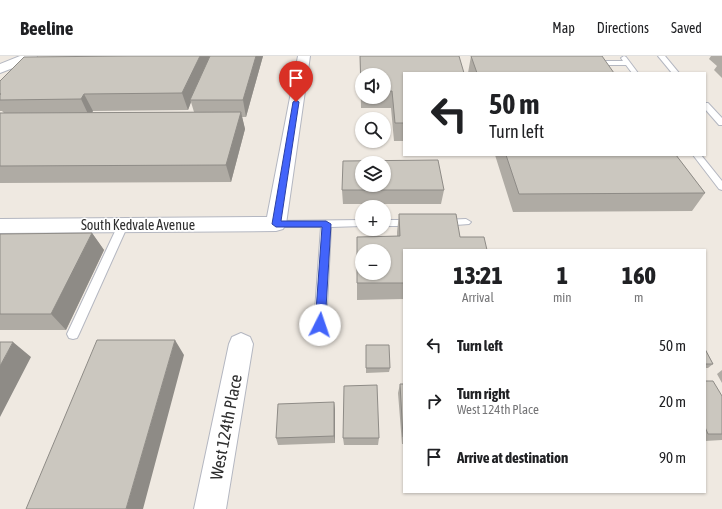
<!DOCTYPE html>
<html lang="en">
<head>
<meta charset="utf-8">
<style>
  :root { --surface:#fff; --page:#f6f6f6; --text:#202124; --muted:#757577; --line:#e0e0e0 }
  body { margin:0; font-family:"Asap Condensed",sans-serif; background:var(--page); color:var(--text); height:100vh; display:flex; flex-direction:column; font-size:15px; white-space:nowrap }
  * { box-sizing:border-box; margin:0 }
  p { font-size:13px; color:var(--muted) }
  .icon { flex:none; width:22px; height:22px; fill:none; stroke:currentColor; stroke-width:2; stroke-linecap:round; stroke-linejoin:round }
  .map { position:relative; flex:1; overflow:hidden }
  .side { position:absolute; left:403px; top:193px; width:303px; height:244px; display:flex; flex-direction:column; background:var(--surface); border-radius:0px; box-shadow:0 1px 3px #0004 }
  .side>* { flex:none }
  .top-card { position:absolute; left:403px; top:16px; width:303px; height:84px; border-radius:0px; box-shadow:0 1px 3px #0004; background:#fff; color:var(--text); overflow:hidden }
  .buttons { position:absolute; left:355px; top:12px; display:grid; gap:8px }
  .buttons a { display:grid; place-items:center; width:36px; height:36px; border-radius:50%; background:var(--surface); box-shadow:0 1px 3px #0004; font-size:20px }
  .pin { position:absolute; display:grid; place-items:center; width:34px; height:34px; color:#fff; margin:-41px -17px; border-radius:50% 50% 50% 0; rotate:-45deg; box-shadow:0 0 4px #0007 }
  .pin .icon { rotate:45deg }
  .me { position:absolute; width:44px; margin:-22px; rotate:4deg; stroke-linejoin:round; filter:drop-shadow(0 0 3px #0008) }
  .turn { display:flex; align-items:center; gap:14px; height:84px; padding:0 20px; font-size:18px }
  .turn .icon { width:52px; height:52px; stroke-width:2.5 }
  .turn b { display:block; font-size:28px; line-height:34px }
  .eta { display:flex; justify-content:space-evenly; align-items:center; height:68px; text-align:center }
  .eta b { font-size:24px; font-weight:800; line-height:28px }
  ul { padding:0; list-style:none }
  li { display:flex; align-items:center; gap:12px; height:56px; padding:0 20px }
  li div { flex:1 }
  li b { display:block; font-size:15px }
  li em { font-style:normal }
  header { display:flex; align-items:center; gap:24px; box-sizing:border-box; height:56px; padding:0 20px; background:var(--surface); border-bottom:1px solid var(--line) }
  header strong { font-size:19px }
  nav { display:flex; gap:22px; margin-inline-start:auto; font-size:14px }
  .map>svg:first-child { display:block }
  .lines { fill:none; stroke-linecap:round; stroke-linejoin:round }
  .service-casing { stroke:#b4b7c1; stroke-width:2 }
  .minor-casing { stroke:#b4b7c1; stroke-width:2 }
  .service { fill:#fff; fill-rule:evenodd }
  .minor { fill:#fff; fill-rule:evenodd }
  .wall { fill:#afaba4; fill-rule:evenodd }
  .shaded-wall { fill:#8e8b86 }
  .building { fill:#cbc7bf; stroke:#8e8b86; fill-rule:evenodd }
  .route { fill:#4264fb; stroke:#2b41a3 }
  .labels { text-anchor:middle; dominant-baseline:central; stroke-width:3; stroke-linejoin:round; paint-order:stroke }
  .street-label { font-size:14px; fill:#2e2e2e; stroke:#fff }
  .near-street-label { font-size:17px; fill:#2e2e2e; stroke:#fff }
</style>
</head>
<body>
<header>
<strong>Beeline</strong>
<nav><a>Map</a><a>Directions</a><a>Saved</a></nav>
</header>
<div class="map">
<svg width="722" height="453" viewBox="0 0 722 453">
  <rect width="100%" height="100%" fill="#efe9e1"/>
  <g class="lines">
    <defs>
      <path id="service" d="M 624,0 L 626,1 L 638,17 L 632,17 L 626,9 L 593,9 L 590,7 L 593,5 L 623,5 L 621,2 Z
        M 658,0 L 665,0 L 679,17 L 672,17 Z
        M 705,47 L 708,47 L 722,62 L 722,69 L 719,69 L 705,53 Z
        M 693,99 L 701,99 L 722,125 L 722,134 L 719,133 Z
        M 466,163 L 471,166 L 469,168 L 442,170 L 437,167 L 442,164 Z
        M 362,164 L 362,170 L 331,171 L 326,269 L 324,273 L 320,274 L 316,273 L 314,269 L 321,171 L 276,171 L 271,168 L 276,165 Z
        M 384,164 L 413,164 L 418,167 L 413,170 L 384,170 Z
        M 123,166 L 128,169 L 79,278 L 77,282 L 73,283 L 69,282 L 67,278 L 118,169 Z"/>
      <path id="minor" d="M 20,0 L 37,0 L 36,3 L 0,17 L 0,8 Z
        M 298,0 L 310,0 L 286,168 L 283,173 L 276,175 L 0,177 L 0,163 L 267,161 Z
        M 241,277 L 250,281 L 253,288 L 226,453 L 194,453 L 229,288 L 232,281 Z"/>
    </defs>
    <use href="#service" class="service-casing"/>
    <use href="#minor" class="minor-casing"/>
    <use href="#service" class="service"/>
    <use href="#minor" class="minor"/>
  </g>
  <path class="wall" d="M 210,0 L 263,0 L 246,61 L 242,61 L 245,73 L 231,126 L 0,127 L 0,57 L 4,57 L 2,55 L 0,55 L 0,25 ZM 191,46 L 194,56 L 92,57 L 93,55 L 188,54 Z
    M 360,0 L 459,0 L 404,17 L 404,85 L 394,85 L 391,52 L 361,52 ZM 362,19 L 384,19 L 384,41 L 362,41 Z
    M 471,0 L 553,0 L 614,17 L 468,17 Z
    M 711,0 L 722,0 L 722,22 L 714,14 L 717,10 L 709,3 Z
    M 495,99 L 676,99 L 705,137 L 692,155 L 513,156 Z
    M 342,134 L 444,134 L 441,148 L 343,148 Z
    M 399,158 L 404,194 L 404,243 L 357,244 L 357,181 L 397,180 L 397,176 Z
    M 92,177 L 104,194 L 66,274 L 0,274 L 0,178 Z
    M 366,289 L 390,312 L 389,316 L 366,317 Z
    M 705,293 L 713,308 L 708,312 L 705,312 Z
    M 722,314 L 722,327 L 717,318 Z
    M 705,325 L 722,340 L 722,384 L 705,385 Z
    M 400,328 L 404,328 L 404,388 L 402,388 L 398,337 Z
    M 334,346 L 335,354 L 335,387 L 278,389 L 276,382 Z
    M 343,382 L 379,382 L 378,389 L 344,389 Z"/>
  <path class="shaded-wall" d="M 200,0 L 210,0 L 190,44 L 191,46 L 188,54 L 182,37 Z
    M 256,0 L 263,0 L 246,61 L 243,44 Z
    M 84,38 L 93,55 L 89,60 L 81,43 Z
    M 241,56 L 245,73 L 231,126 L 226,109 Z
    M 92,177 L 104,194 L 66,274 L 51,258 Z
    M 175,284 L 184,299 L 143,453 L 126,453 Z
    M 13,286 L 31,301 L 0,361 L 0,310 Z
    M 334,346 L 335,354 L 335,387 L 334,380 Z"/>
  <path class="building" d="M 129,0 L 200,0 L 182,37 L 84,38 L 81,43 L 0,44 L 0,38 L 1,38 L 0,38 L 0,25 L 24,1 Z
    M 210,0 L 256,0 L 243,44 L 190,44 Z
    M 360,0 L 459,0 L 464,17 L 404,17 L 404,67 L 395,67 L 392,35 L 384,35 L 384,19 L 362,19 L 362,35 L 361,35 Z
    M 471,0 L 602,0 L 614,17 L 477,17 Z
    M 241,56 L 226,109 L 0,110 L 0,57 Z
    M 506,99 L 676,99 L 705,137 L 519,138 Z
    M 438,104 L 444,134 L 342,134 L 343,105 ZM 362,107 L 384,107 L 384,129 L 362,129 Z
    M 399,158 L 456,158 L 460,181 L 484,181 L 487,194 L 404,194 L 404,227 L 357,227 L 357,181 L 400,180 ZM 362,195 L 384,195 L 384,217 L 362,217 Z
    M 92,177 L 51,258 L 0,258 L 0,178 Z
    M 97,284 L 175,284 L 126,453 L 26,453 Z
    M 0,286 L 13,286 L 0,310 Z
    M 366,289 L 389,289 L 390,312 L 366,312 Z
    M 705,293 L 713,308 L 705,308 Z
    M 705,325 L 713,325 L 722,340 L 722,378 L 708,378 L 705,371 Z
    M 400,328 L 404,328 L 404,381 L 403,381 Z
    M 377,329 L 379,382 L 343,382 L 344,330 Z
    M 334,346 L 334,380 L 276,382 L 278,348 Z"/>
  <path class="route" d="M 296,44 L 299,46 L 281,165 L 326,165 L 331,168 L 325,269 L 324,272 L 320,273 L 317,272 L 315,269 L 322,171 L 276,171 L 272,168 L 293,46 Z"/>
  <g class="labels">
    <g class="street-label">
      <text x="138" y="169">South Kedvale Avenue</text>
    </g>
    <g class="near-street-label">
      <text transform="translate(226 371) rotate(-79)">West 124th Place</text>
    </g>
  </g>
</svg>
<div class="buttons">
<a><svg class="icon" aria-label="sound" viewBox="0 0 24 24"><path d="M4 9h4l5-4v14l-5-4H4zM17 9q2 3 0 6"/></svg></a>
<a><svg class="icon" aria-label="search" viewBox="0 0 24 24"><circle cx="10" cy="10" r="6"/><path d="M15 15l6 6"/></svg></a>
<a><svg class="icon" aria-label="layers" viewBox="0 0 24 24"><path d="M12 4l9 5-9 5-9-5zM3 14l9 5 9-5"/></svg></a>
<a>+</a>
<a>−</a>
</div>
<div class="pin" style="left:296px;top:46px;background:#d93025"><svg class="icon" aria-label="arrive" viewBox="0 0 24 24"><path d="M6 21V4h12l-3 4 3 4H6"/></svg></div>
<svg class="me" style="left:320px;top:269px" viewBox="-20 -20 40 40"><circle r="19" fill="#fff"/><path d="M0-13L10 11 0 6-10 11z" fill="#4264fb"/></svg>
<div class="top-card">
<div class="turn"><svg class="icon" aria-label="left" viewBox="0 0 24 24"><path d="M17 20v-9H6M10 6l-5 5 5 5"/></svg><div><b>50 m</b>Turn left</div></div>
</div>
<section class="side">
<div class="eta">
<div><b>13:21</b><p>Arrival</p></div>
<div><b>1</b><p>min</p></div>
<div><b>160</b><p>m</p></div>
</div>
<ul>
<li><svg class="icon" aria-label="left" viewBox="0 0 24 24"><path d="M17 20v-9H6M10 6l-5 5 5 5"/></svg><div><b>Turn left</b></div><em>50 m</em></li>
<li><svg class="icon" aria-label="right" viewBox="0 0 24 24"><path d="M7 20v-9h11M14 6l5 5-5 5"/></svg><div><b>Turn right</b><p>West 124th Place</p></div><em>20 m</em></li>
<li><svg class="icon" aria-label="arrive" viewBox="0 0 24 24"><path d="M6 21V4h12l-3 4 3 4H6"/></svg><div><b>Arrive at destination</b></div><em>90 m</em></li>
</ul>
</section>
</div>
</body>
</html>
